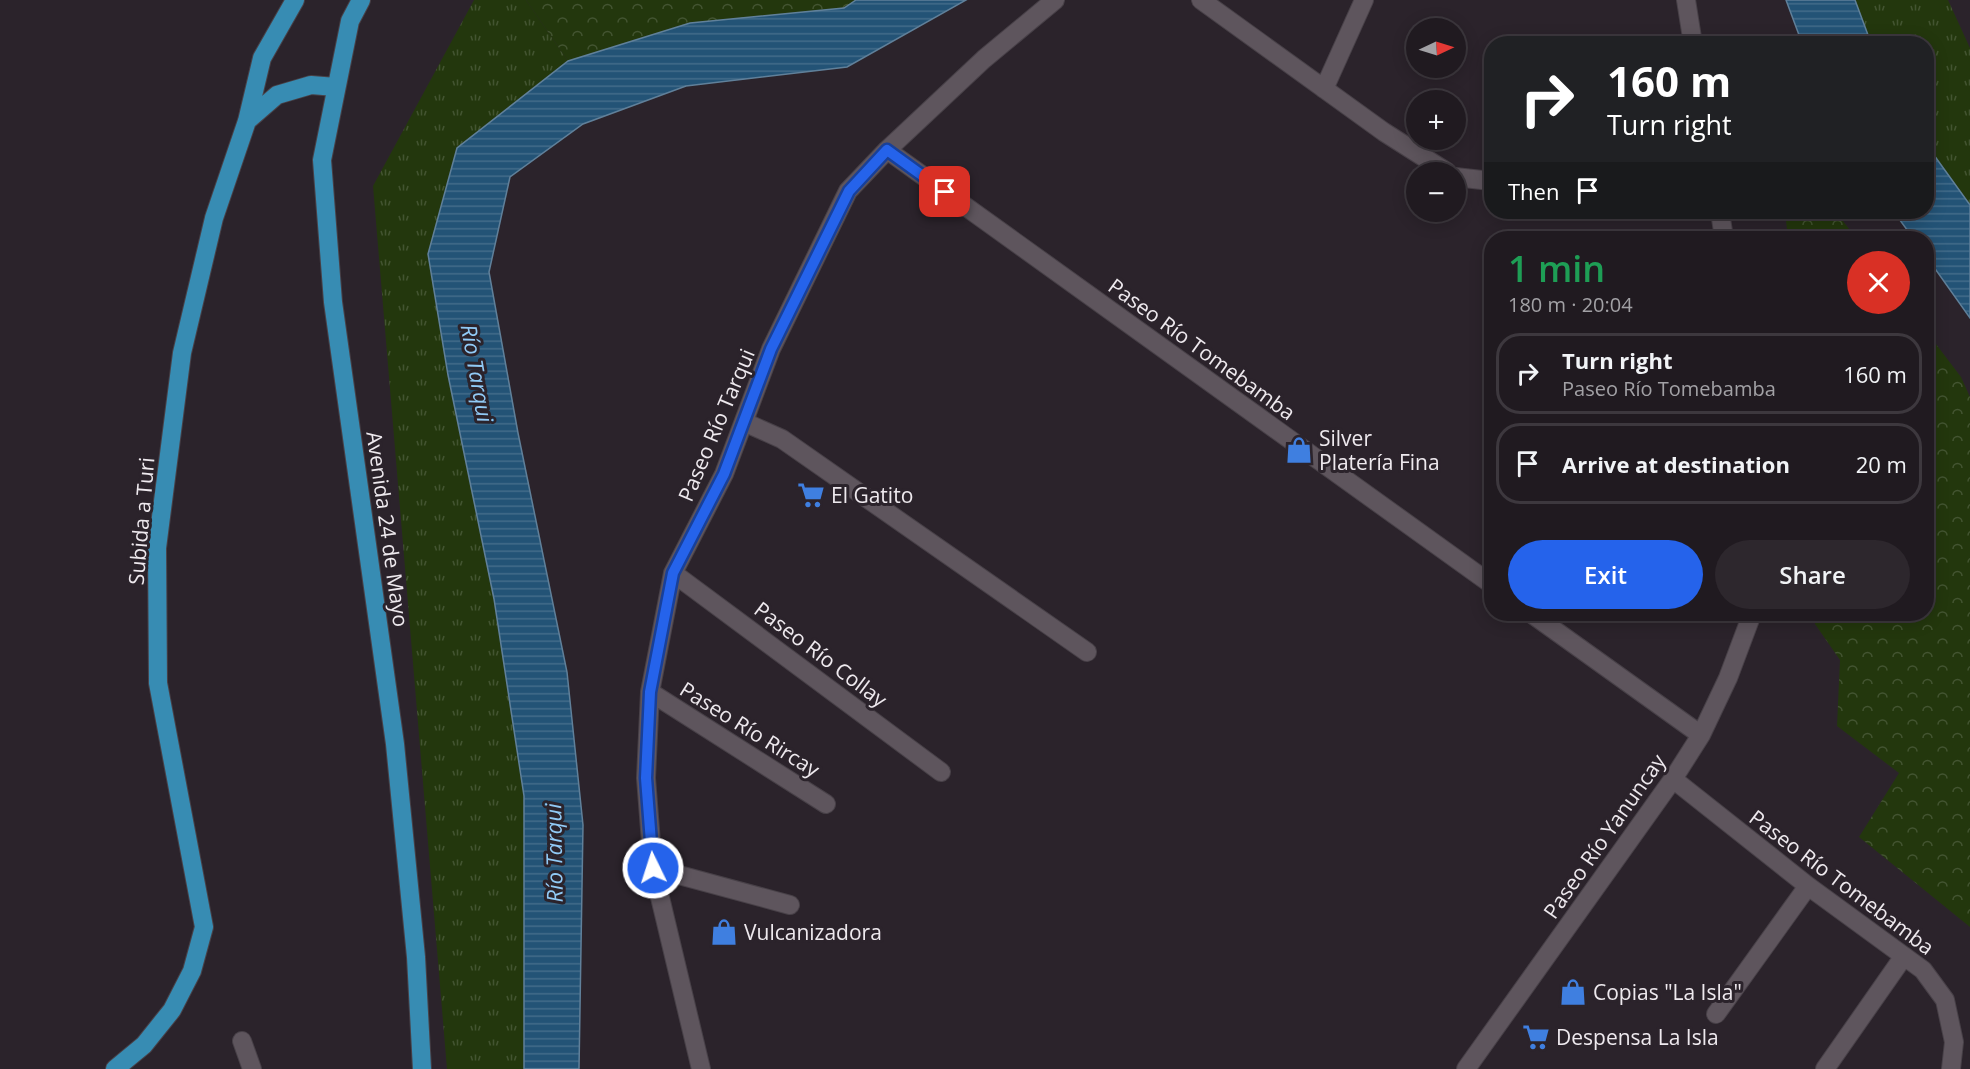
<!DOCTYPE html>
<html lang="en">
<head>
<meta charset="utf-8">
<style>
  :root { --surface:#201a20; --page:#2d272d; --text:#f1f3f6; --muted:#a2a1a5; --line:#3d383e; --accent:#2563eb }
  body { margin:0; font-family:"Open Sans",sans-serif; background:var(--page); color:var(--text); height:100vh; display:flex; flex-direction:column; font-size:22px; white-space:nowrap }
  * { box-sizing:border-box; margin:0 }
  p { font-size:20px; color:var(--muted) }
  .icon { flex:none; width:33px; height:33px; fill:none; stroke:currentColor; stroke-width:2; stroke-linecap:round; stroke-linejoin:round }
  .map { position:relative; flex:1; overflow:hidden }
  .panel { position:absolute; left:1484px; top:231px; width:450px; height:390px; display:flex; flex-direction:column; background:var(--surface); border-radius:24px; box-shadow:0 3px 15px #0003,0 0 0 2px var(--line) }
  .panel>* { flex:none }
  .banner { position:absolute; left:1484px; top:36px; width:450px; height:183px; border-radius:24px; box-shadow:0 3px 15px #0003,0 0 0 2px var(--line); background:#202124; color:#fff; overflow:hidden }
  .needle { width:39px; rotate:86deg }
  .fabs { position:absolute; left:1406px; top:18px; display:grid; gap:12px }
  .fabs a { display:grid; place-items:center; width:60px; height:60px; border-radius:50%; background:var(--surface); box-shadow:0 3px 15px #0003,0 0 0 2px var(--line); font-size:30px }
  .pin { position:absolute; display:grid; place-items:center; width:51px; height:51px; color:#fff; margin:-26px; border-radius:12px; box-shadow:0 3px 9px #0006 }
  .me { position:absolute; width:66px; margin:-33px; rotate:356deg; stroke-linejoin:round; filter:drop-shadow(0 0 4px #0008) }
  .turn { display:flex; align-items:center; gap:21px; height:126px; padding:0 24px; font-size:27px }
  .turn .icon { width:78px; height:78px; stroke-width:2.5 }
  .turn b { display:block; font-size:42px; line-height:51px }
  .then { display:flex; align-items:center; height:57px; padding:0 24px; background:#0003; gap:12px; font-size:22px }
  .round { display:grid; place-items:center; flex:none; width:63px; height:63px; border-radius:32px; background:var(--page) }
  .overview { display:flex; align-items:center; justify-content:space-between; height:102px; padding:0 24px }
  h1 { font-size:36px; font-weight:600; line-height:45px; color:#1e9e55 }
  .cta { display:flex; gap:12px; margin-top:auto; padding:12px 24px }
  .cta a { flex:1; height:69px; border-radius:36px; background:var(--accent); color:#fff; font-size:24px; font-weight:600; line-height:69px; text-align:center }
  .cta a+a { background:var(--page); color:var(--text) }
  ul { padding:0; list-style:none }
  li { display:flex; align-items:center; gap:18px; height:81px; margin:0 12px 9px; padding:0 12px; border:3px solid var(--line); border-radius:24px }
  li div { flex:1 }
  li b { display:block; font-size:22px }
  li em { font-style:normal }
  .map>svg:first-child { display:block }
  .grass { fill:url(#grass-tufts) }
  .forest { fill:url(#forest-crowns) }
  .water { fill:url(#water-rules); stroke:#60809a; stroke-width:1.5 }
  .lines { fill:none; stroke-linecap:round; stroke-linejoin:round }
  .minor-casing { stroke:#484148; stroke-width:20 }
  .major-casing { stroke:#484148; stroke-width:20 }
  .minor { stroke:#5e555d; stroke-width:18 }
  .major { stroke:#378cb3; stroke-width:18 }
  .route-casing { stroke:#184099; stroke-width:15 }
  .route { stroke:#2563eb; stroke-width:10 }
  .labels { text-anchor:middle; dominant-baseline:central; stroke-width:6; stroke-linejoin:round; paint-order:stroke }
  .street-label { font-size:21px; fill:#eee9ee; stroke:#2b232b }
  .poi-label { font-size:21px; fill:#eee9ee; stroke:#2b232b; text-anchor:start }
  .water-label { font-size:22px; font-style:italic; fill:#91caf6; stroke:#2b232b }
</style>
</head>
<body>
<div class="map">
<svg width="1970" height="1069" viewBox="0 0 1970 1069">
  <defs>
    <pattern id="grass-tufts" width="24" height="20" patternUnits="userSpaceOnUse" patternTransform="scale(1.5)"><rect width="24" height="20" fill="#23370d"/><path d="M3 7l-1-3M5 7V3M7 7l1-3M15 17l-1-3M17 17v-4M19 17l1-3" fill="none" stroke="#435431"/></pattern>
    <pattern id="forest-crowns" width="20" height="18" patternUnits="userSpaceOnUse" patternTransform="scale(1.5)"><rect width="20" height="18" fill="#23370d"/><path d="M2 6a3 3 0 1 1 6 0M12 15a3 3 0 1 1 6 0" fill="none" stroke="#435431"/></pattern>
    <pattern id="water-rules" width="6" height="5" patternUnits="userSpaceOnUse" patternTransform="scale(1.5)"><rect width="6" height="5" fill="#235376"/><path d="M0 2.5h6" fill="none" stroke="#436c8a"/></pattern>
  </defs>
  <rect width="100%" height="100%" fill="#2b232b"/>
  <path class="grass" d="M 474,0 L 526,0 L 568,61 L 457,148 L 448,375 L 494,599 L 524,796 L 524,1069 L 447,1069 L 373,186 Z
    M 1855,0 L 1948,0 L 1970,48 L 1970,205 L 1926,144 L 1926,44 L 1871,43 Z"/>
  <path class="forest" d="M 526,0 L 856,0 L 845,8 L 690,23 L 568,61 Z
    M 1785,212 L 1836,212 L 1856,238 L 1788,238 Z
    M 1926,331 L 1961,377 L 1970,397 L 1970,927 L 1859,837 L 1899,773 L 1837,726 L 1840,660 L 1815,624 L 1816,614 L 1926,614 Z"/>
  <path class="water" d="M 856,0 L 966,0 L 847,67 L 686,86 L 583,124 L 510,177 L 489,272 L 518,433 L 567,672 L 583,825 L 579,1069 L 524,1069 L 524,796 L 494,599 L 448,375 L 428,254 L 457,148 L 568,61 L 690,23 L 844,8 Z
    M 1786,0 L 1855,0 L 1871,43 L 1802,43 Z
    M 1926,144 L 1970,205 L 1970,318 L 1926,256 L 1926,238 L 1913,238 L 1894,212 L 1926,212 Z"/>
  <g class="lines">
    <defs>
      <path id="minor" d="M 1201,0 L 1384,132 L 1447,172
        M 1686,0 L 1693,44
        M 1324,89 L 1364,0
        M 887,150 L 1491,584
        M 1455,177 L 1491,181
        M 1720,212 L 1724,238
        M 744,422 L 782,439 L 1087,652
        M 673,573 L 941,772
        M 1532,614 L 1701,735
        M 650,692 L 826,804
        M 1673,779 L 1808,886 L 1923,970 L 1945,1000 L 1954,1042 L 1951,1069
        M 653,868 L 790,905
        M 1716,1014 L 1808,886
        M 242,1041 L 252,1069
        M 701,1069 L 653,868 L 646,778 L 650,692 L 673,573 L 724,474 L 771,349 L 848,191 L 887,150 L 984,59 L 1055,0
        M 1466,1069 L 1673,779 L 1701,735 L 1728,678 L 1752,614
        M 1825,1069 L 1904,956"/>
      <path id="major" d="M 361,0 L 350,21 L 322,160 L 333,302 L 395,744 L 416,957 L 422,1069
        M 247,121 L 277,95 L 311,85 L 336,87
        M 115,1069 L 144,1045 L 172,1010 L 192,971 L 204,927 L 158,683 L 157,548 L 182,353 L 214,218 L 247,121 L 262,58 L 295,0"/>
    </defs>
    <use href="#minor" class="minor-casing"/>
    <use href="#major" class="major-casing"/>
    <use href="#minor" class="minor"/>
    <use href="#major" class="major"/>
  </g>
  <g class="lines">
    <defs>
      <path id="route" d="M 653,868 L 646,778 L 650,692 L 673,573 L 724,474 L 771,349 L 849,191 L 887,150 L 945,192"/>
    </defs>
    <use href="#route" class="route-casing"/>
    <use href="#route" class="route"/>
  </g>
  <defs>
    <symbol id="shop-bare" viewBox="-9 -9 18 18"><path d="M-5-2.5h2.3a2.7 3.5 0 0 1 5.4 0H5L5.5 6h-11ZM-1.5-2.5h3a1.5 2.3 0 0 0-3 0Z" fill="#3f7fe0" stroke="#2b232b" stroke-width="2.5" paint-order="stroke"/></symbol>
    <symbol id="supermarket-bare" viewBox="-9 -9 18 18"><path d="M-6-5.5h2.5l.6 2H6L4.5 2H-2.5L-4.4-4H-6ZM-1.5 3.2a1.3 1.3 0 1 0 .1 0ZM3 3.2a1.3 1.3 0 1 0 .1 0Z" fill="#3f7fe0" stroke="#2b232b" stroke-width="2.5" paint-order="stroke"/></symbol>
  </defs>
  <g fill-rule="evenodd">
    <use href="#shop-bare" x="1280" y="431" width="38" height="38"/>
    <use href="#supermarket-bare" x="792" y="476" width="38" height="38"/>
    <use href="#shop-bare" x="705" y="913" width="38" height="38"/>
    <use href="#shop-bare" x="1554" y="973" width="38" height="38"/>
    <use href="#supermarket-bare" x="1517" y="1018" width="38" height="38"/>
  </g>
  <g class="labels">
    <g class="street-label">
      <text transform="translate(1202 349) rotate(36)">Paseo Río Tomebamba</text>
      <text transform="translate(716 425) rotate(-67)">Paseo Río Tarqui</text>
      <text transform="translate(141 521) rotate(-85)">Subida a Turi</text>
      <text transform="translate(388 529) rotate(82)">Avenida 24 de Mayo</text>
      <text transform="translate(821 654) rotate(37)">Paseo Río Collay</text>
      <text transform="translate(750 729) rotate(32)">Paseo Río Rircay</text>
      <text transform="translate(1604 836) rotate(-55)">Paseo Río Yanuncay</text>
      <text transform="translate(1842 882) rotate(37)">Paseo Río Tomebamba</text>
    </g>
    <g class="poi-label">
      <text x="1319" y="438">Silver<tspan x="1319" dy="24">Platería Fina</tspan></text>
      <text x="831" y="495">El Gatito</text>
      <text x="744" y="932">Vulcanizadora</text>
      <text x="1593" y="992">Copias "La Isla"</text>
      <text x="1556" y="1037">Despensa La Isla</text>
    </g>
    <g class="water-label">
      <text transform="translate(478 373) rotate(80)">Río Tarqui</text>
      <text transform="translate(553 853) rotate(-91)">Río Tarqui</text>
    </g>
  </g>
</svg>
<div class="fabs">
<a><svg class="needle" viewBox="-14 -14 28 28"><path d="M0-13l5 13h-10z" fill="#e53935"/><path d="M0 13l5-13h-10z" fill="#a2a1a5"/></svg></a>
<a>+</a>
<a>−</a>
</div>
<div class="pin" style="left:945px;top:192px;background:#d93025"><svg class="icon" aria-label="arrive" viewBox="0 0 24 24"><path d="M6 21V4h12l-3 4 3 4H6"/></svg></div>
<svg class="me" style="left:653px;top:868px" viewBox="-20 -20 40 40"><circle r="17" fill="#2563eb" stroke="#fff" stroke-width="3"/><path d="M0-11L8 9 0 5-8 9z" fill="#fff"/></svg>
<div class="banner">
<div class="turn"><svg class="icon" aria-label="right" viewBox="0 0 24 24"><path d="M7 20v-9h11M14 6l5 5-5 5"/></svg><div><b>160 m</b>Turn right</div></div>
<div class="then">Then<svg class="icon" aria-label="arrive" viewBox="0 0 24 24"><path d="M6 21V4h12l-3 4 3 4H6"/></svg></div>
</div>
<section class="panel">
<div class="overview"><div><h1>1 min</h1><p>180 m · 20:04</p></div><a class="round" style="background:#d93025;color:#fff"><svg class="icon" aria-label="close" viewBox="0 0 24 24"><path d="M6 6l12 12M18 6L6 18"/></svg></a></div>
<ul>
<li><svg class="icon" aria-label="right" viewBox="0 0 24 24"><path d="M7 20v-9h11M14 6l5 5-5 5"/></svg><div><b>Turn right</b><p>Paseo Río Tomebamba</p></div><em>160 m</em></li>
<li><svg class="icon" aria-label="arrive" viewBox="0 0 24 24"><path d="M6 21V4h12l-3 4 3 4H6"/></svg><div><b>Arrive at destination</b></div><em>20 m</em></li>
</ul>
<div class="cta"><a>Exit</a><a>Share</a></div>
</section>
</div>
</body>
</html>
